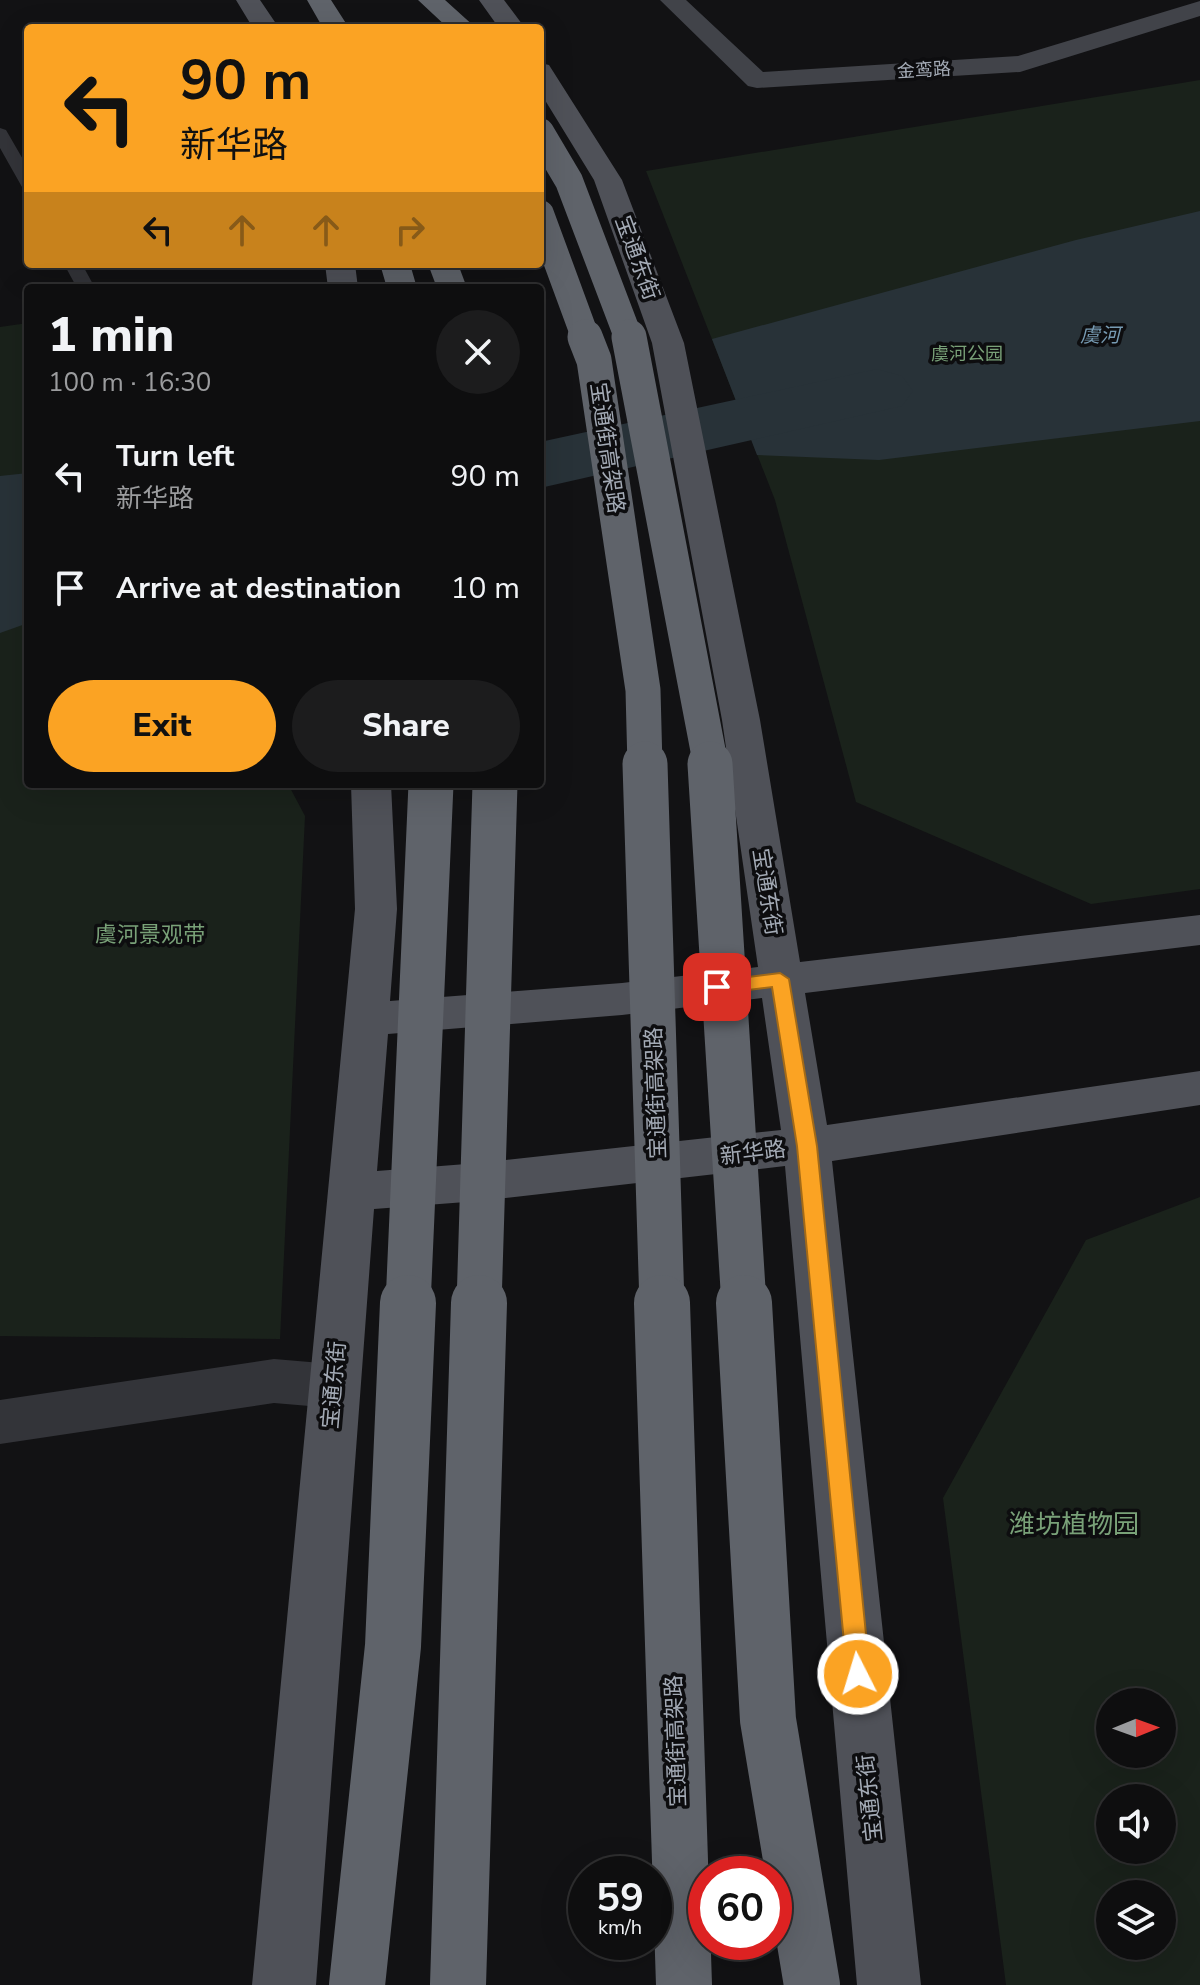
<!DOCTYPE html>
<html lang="en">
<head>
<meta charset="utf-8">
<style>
  :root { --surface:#0e0e0f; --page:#1c1c1d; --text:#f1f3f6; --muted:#9b9c9e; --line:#2e2e2f; --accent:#fba323 }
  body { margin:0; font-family:"Nunito Sans","Noto Sans SC",sans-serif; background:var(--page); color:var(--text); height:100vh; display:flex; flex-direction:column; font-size:30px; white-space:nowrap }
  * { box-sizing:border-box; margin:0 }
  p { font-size:26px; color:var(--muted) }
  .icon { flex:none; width:44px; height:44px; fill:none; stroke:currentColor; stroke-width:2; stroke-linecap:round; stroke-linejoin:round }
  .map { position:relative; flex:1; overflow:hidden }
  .drawer { position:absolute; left:24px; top:284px; width:520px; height:504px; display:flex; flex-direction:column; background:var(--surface); border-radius:8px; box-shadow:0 8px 32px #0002,0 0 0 2px var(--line) }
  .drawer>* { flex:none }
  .top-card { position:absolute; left:24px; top:24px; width:520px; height:244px; border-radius:8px; box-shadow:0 8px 32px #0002,0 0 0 2px var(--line); background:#fba323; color:#111; overflow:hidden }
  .needle { width:52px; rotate:89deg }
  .fabs { position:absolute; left:1096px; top:1688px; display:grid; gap:16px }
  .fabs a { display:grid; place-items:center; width:80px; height:80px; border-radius:50%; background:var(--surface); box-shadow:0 8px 32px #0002,0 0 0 2px var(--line); font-size:40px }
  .speed { position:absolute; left:568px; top:1856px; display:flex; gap:16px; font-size:40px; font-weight:700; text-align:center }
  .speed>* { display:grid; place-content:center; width:104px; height:104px; border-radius:50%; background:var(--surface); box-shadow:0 8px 32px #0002,0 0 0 2px var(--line); line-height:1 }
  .speed small { font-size:20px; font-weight:400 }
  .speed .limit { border:12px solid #d22; background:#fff; color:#111 }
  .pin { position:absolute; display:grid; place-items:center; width:68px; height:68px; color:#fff; margin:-34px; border-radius:16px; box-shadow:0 4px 12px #0006 }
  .me { position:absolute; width:88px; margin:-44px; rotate:355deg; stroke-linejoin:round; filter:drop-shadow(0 0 6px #0008) }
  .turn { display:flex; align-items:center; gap:28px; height:168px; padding:0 24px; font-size:36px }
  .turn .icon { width:104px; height:104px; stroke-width:2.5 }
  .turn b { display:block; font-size:56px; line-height:68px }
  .lanes { display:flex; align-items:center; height:76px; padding:0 24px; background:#0003; justify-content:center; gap:40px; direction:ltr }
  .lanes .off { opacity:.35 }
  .round { display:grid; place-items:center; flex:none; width:84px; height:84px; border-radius:42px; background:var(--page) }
  .head { display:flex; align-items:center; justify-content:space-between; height:136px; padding:0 24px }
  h1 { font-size:48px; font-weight:800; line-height:60px }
  .button { display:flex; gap:16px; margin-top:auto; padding:16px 24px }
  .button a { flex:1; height:92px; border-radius:48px; background:var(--accent); color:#111; font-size:32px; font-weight:800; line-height:92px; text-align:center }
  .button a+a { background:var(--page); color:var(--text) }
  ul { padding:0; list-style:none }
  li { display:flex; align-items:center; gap:24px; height:112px; padding:0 24px }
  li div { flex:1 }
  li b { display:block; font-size:30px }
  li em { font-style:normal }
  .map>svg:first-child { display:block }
  .green { fill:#1a221b; fill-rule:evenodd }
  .water { fill:#283238 }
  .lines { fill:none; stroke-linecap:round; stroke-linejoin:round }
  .river { fill:#283238; fill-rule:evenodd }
  .lane { fill:#333439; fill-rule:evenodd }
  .street { fill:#333439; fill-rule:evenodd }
  .secondary { fill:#414349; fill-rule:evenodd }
  .primary { fill:#4f5158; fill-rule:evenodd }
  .highway { fill:#5f636a; fill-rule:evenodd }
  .highway-bridge-far3 { stroke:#5f636a; stroke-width:28 }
  .highway-bridge-far2 { stroke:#5f636a; stroke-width:35 }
  .highway-bridge-far1 { stroke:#5f636a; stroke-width:45 }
  .highway-bridge { stroke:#5f636a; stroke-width:56 }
  .route { fill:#fba323; stroke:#a36a17; stroke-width:2 }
  .labels { text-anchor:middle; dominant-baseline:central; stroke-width:7; stroke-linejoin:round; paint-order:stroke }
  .far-street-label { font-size:18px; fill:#a3aab5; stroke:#0d0d0f }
  .far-park-label { font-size:18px; fill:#79a178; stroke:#0d0d0f }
  .far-water-label { font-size:20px; font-style:italic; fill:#779bb3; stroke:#0d0d0f }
  .street-label { font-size:22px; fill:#a3aab5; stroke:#0d0d0f }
  .park-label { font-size:22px; fill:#79a178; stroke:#0d0d0f }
  .near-park-label { font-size:26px; fill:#79a178; stroke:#0d0d0f }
</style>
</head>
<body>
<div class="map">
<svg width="1200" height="1985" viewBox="0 0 1200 1985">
  <rect width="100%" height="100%" fill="#121214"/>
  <path class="green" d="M 1200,80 L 1200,889 L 1091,904 L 856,802 L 775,500 L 646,171 Z
    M 28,323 L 28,784 L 288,784 L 305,816 L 280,1339 L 0,1336 L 0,327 Z
    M 1200,1197 L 1200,1985 L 1006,1985 L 943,1498 L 1086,1240 ZM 1110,1702 L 1162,1702 L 1162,1754 L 1110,1754 ZM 1110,1798 L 1162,1798 L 1162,1850 L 1110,1850 ZM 1110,1894 L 1162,1894 L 1162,1946 L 1110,1946 Z"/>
  <path class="water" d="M 1200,211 L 1200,421 L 879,460 L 757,455 L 712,339 L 1076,240 Z
    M 28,473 L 28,623 L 0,633 L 0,476 Z"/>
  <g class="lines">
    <path class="river" d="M 877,369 L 902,376 L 913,391 L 902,406 L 540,488 L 540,442 Z"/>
    <path class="lane" d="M 0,128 L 6,130 L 28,168 L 28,188 L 22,187 L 0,148 Z
      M 64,264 L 82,264 L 95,288 L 77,288 Z"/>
    <path class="street" d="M 274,1359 L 333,1364 L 351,1371 L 359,1386 L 351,1401 L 333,1408 L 274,1403 L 0,1444 L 0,1400 Z"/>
    <path class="secondary" d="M 660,0 L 686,0 L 763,72 L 1018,56 L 1200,1 L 1200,16 L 1020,72 L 757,88 L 748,86 Z"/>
    <path class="primary" d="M 236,0 L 260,0 L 279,28 L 253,28 Z
      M 479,0 L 504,0 L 525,28 L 499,28 Z
      M 540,63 L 549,65 L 622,180 L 684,343 L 760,720 L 800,962 L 1200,915 L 1200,945 L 805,993 L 827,1125 L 1200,1071 L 1200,1105 L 832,1161 L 921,1985 L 857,1985 L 785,1166 L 479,1201 L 374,1209 L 316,1985 L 252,1985 L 355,909 L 351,784 L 391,784 L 397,909 L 390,1001 L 622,983 L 758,967 L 722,720 L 652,343 L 594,180 L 540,92 ZM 762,998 L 781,1130 L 479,1163 L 377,1171 L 388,1034 L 622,1015 Z
      M 325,264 L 355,264 L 358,288 L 328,288 Z"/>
    <path class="highway" d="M 307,0 L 331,0 L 349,28 L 323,28 Z
      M 418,0 L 445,0 L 476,28 L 448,28 Z
      M 380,264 L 410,264 L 417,288 L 387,288 Z
      M 428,264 L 458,264 L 467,288 L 437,288 Z"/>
    <path class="highway-bridge-far3" d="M 540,132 L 569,181 L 629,339
      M 540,214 L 586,339"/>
    <path class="highway-bridge-far2" d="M 585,337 L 594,360 L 643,690 L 645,766
      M 629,337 L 711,766"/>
    <path class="highway-bridge-far1" d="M 645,764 L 662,1305
      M 710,764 L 744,1305
      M 408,1305 L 431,784
      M 479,1305 L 495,784"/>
    <path class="highway-bridge" d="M 662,1303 L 684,1985
      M 744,1303 L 768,1720 L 812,1985
      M 357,1985 L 393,1646 L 408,1303
      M 458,1985 L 479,1303"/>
  </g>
  <path class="route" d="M 780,973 L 789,979 L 817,1146 L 870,1674 L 867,1682 L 858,1685 L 850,1682 L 847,1674 L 797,1146 L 772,987 L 717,994 L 708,987 L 717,981 Z"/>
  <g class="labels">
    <g class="far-street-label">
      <text transform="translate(924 70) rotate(-3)">金鸾路</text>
    </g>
    <g class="far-park-label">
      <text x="967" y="354">虞河公园</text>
    </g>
    <g class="far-water-label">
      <text x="1100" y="335">虞河</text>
    </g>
    <g class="street-label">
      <text transform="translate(637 258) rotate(70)">宝通东街</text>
      <text transform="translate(607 448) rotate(82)">宝通街高架路</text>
      <text transform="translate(767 892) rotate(81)">宝通东街</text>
      <text transform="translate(656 1093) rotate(-92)">宝通街高架路</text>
      <text transform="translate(753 1153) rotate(-7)">新华路</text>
      <text transform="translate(334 1385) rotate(-85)">宝通东街</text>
      <text transform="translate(676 1741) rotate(-92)">宝通街高架路</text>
      <text transform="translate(870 1798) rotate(-96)">宝通东街</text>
    </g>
    <g class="park-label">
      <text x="150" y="935">虞河景观带</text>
    </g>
    <g class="near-park-label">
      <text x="1074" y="1524">潍坊植物园</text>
    </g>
  </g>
</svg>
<div class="fabs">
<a><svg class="needle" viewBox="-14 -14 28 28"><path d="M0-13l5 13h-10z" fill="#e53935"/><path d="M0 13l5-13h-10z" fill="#9b9c9e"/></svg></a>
<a><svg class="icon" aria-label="sound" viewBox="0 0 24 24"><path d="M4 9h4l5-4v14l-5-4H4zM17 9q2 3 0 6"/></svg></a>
<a><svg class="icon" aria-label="layers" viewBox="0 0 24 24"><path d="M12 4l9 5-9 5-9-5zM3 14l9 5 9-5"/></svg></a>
</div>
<div class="speed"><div>59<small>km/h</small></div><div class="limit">60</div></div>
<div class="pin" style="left:717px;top:987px;background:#d93025"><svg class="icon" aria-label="arrive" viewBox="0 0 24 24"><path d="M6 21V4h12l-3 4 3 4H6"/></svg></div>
<svg class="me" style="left:858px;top:1674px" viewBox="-20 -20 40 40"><circle r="17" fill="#fba323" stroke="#fff" stroke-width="3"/><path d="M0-11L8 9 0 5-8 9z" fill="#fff"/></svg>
<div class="top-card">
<div class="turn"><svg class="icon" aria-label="left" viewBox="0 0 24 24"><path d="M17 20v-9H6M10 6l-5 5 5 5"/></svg><div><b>90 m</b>新华路</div></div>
<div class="lanes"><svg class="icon" aria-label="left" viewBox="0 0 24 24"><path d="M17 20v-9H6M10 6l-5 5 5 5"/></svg><svg class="icon off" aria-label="ahead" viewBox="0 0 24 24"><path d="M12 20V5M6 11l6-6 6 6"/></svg><svg class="icon off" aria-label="ahead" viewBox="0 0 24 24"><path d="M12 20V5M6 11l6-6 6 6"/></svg><svg class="icon off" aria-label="right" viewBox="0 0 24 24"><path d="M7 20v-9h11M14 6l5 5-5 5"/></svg></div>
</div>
<section class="drawer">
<div class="head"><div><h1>1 min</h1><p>100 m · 16:30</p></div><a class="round"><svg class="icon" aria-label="close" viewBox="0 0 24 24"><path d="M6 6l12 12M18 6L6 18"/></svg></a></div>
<ul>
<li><svg class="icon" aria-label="left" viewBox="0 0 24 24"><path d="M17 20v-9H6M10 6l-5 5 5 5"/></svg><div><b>Turn left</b><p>新华路</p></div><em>90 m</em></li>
<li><svg class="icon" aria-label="arrive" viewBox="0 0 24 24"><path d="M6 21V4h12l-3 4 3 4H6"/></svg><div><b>Arrive at destination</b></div><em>10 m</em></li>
</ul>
<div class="button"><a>Exit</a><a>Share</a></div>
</section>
</div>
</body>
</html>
